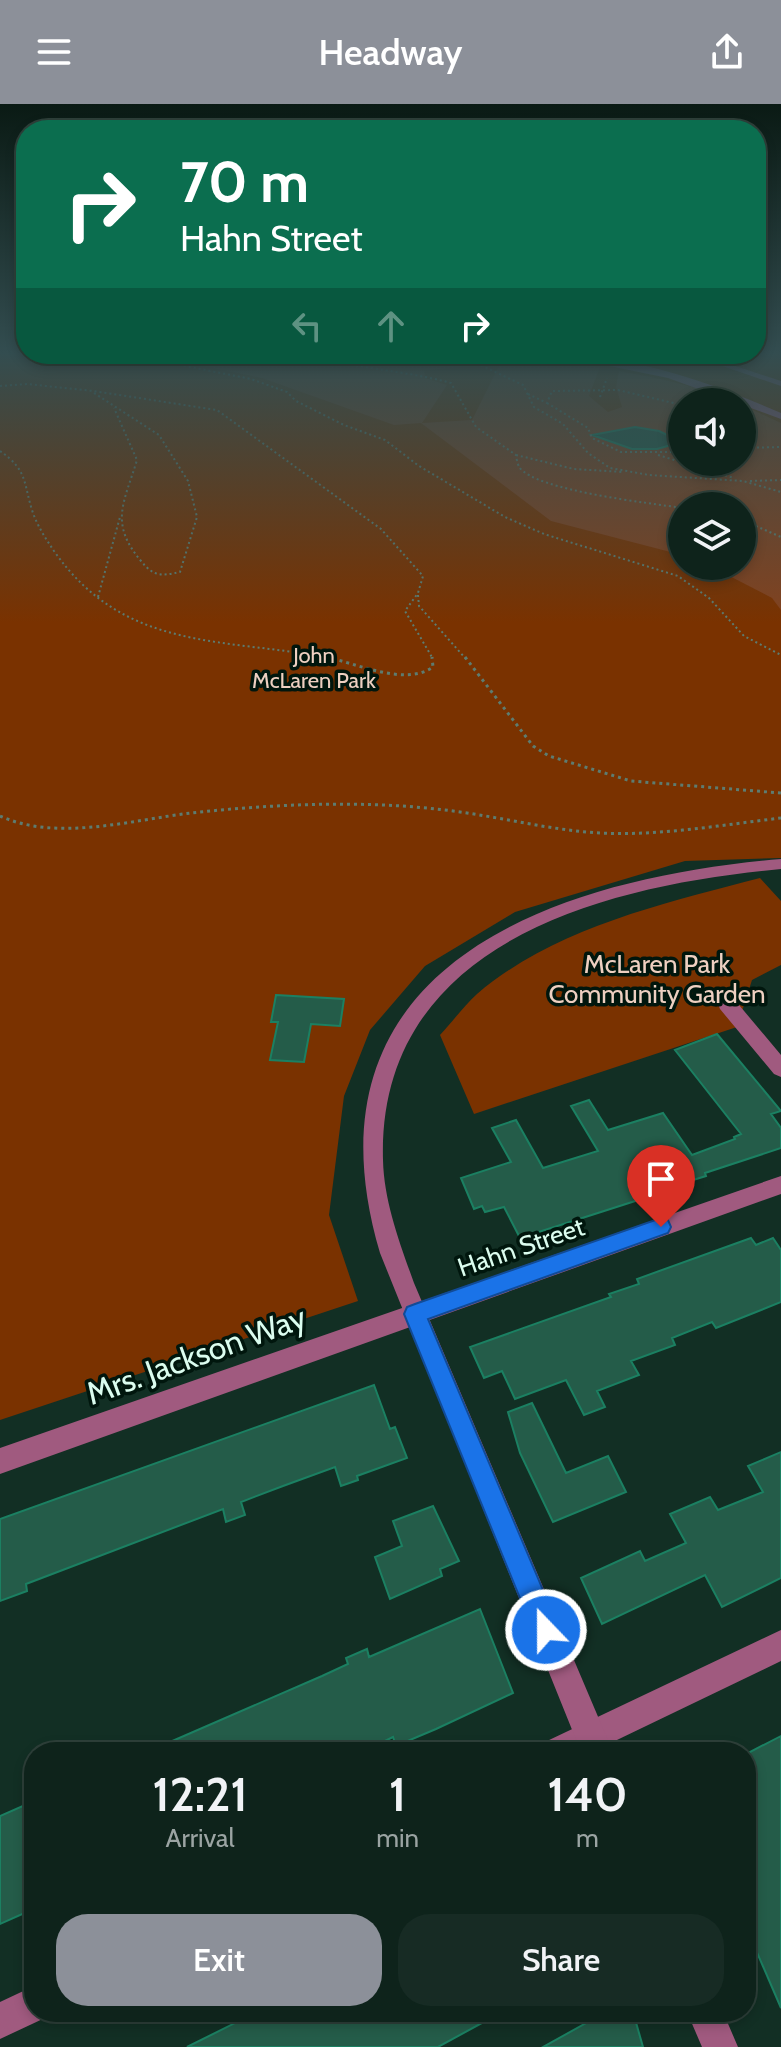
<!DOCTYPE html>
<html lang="en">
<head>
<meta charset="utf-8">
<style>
  :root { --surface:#0e231b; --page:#172b24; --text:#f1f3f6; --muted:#9ba4a3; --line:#2e403a; --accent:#8c9099 }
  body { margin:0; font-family:Cabin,sans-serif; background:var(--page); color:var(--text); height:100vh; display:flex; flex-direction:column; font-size:30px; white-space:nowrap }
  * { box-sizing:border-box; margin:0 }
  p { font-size:26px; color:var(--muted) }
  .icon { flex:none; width:44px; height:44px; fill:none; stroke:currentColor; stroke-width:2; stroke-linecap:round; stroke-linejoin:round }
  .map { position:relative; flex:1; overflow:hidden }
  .sheet { position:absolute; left:24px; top:1638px; width:732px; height:280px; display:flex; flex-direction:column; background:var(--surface); border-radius:32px; box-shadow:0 4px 12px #0003,0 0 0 2px var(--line) }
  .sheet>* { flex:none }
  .guide { position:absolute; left:16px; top:16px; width:750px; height:244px; border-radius:32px; box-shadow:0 4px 12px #0003,0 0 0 2px var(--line); background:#0b6e4f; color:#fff; overflow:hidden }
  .fabs { position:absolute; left:668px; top:284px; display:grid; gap:16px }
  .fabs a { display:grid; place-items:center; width:88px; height:88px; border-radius:50%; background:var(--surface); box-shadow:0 4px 12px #0003,0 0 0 2px var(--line); font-size:40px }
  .pin { position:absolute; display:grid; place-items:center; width:68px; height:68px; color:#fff; margin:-82px -34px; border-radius:50% 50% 50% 0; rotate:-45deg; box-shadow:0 0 8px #0007 }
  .pin .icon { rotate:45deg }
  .me { position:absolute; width:88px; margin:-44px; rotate:338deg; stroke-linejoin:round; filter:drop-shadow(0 0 6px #0008) }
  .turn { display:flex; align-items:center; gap:28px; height:168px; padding:0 32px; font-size:36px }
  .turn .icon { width:104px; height:104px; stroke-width:2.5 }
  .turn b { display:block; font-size:56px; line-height:68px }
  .lanes { display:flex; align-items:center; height:76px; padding:0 32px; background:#0003; justify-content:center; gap:40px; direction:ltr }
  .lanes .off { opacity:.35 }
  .eta { display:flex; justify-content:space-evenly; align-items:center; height:136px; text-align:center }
  .eta b { font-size:48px; font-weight:600; line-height:56px }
  .cta { display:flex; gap:16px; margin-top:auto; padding:16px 32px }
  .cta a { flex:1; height:92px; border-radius:32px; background:var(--accent); color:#fff; font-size:32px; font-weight:600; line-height:92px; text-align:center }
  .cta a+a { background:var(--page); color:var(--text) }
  header { display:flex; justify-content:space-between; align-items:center; height:104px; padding:0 32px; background:var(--accent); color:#fff; font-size:36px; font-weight:600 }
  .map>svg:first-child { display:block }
  .green { fill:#7a3200; fill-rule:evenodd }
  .forest { fill:#83421e }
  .building { fill:#245c49; stroke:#1b8062; stroke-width:2 }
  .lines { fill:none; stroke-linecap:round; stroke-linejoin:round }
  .path-far1 { stroke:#5d7c70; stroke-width:2; stroke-dasharray:2 3; stroke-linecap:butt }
  .path { stroke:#5d7c70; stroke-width:3; stroke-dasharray:3 4; stroke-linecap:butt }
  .pedestrian { fill:#a05a7f; fill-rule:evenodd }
  .minor { fill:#a05a7f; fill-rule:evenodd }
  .tertiary { fill:#a05a7f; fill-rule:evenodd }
  .route { fill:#1a73e8; stroke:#114b97; stroke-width:2 }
  .labels { text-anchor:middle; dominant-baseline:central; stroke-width:7; stroke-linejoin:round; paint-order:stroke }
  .far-park-label { font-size:22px; fill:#eed0c1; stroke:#00160d }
  .park-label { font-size:26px; fill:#eed0c1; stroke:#00160d }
  .street-label { font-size:26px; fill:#dbfdef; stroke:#00160d }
  .near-street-label { font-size:32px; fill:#dbfdef; stroke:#00160d }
</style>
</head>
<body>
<header><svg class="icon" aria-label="menu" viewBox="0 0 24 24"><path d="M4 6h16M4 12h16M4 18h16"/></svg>Headway<svg class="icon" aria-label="share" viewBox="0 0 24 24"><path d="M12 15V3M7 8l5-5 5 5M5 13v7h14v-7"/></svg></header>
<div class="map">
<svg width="781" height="1943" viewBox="0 0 781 1943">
  <rect width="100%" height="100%" fill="#122f24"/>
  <path class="green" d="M 0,247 L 26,247 L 26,250 L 756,250 L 756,247 L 781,247 L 781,754 L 685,757 L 515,808 L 425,862 L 370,926 L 344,992 L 329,1111 L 358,1197 L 0,1316 ZM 682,298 L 742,298 L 742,358 L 682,358 ZM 682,402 L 742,402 L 742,462 L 682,462 Z
    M 760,774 L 781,797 L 781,861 L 752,876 L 737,923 L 474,1010 L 440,931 C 452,918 464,902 477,890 C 554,824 665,799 760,774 Z"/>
  <path class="forest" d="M 144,250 L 475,252 L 482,262 L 424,266 L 425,274 L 447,281 L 422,319 L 472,316 L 499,262 L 517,259 L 509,253 L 569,257 L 600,263 L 589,292 L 608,308 L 622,303 L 616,283 L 619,267 C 658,274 698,282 735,298 L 682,298 L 682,358 L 742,358 L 742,301 L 781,319 L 781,506 L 772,494 L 710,462 L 742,462 L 742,402 L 682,402 L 682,451 L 551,417 L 421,319 L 394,321 L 262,274 Z"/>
  <path class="building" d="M 635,323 L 659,327 L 682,338 L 657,345 L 632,345 L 592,331 Z
    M 276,891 L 344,895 L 340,922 L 311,920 L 304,958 L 270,956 L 278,918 L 271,918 Z
    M 717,930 L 781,1007 L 771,1010 L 781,1024 L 781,1044 L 705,1069 L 706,1072 L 680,1080 L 682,1082 L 520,1134 L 504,1103 L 485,1108 L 482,1102 L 474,1105 L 461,1074 L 511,1058 L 492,1024 L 516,1016 L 543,1064 L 598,1047 L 571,1002 L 589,996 L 608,1026 L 663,1009 L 692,1051 L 735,1035 L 734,1033 L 741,1030 L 675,946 Z
    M 751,1134 L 756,1141 L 773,1134 L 781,1146 L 781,1198 L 716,1224 L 712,1218 L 672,1234 L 675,1241 L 631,1257 L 639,1271 L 597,1287 L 605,1303 L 584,1311 L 566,1276 L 515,1295 L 502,1267 L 484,1274 L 470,1243 L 611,1193 L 609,1190 L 639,1180 L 637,1175 Z
    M 374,1281 L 390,1325 L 395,1323 L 407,1354 L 357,1372 L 358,1376 L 341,1382 L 335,1363 L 283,1382 L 241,1398 L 245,1411 L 226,1418 L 223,1405 L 26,1480 L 27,1487 L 0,1497 L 0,1415 Z
    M 532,1299 L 566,1369 L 608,1352 L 626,1388 L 553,1418 L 520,1349 L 508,1308 Z
    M 781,1348 L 781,1474 L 722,1503 L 705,1471 L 602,1520 L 581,1474 L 640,1447 L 645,1457 L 686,1439 L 670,1410 L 710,1393 L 718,1406 L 763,1388 L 748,1362 Z
    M 433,1402 L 459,1457 L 440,1465 L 442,1472 L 390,1495 L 375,1453 L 402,1442 L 393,1417 Z
    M 480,1505 L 513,1589 L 436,1625 L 396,1642 L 393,1633 L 363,1648 L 147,1648 L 322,1572 L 348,1560 L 346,1554 L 367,1545 L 369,1553 Z
    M 781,1632 L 781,1904 L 746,1823 L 746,1650 Z
    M 34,1697 L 34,1800 L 29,1802 L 29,1807 L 0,1820 L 0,1712 Z
    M 257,1908 L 502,1908 L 438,1943 L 187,1943 Z
    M 606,1908 L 633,1908 L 643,1943 L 543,1943 Z"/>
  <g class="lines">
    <path class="path-far1" d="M 778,247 L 781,248
      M 125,250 L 251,275 L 287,288 L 296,297 L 344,321 L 385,336 L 419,362 L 505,413 L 544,430 L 678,472 L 709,494 L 744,532 L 781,551
      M 295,250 L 316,253
      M 317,253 C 361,265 407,267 451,279 L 476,323 L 516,351 C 516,353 518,361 519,363 C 536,387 651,399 682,404
      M 329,254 L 472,257 L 434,250
      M 472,257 L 523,281 L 534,303 L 563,320 L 588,349 L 610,364 L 649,371 L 743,377 L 781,388
      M 0,282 L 27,280 L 93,287 L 217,306 L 381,425 L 423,472 L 418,489 L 405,507 L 433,555
      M 94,289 L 159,331 L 188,377 L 197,413 L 180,468 C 161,472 154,473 141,457 C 109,419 124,399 137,356 L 114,304
      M 528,290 L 547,299 L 552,287 L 618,286 L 682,301
      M 600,293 L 607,274
      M 547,299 L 588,324 L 592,334 L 621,348 L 682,348
      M 742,344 L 781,343
      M 0,347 C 29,367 23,380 33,409 C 38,423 46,435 54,447 C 126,550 227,533 336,555
      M 516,351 L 574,365 L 623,368
      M 658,351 L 734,374
      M 750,377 L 781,376
      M 742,416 L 781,433
      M 418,491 L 419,502 L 466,555
      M 98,493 L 120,413"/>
    <path class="path" d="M 326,553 C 356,559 405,583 433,563 L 432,553
      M 465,553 L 533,642 L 549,652 L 631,677 L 781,689
      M 0,712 C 57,738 131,716 191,709 C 274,700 362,696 445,706 C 497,712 548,726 600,729 C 661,732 721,721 781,714"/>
    <path class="pedestrian" d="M 687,250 L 699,250 L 781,277 L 781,282 Z"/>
    <path class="minor" d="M 727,893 L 734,895 L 781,951 L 781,973 L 774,970 L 720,905 L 718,900 L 720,895 Z
      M 781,1072 L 781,1090 L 0,1370 L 0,1344 Z
      M 781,1526 L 781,1557 L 592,1648 L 542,1648 L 547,1637 Z
      M 34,1882 L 34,1908 L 49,1908 L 47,1913 L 0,1935 L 0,1898 Z"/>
    <path class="tertiary" d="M 551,250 C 629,250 710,278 781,309 L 781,315 L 668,274 Z
      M 781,755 L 781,765 C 607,781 377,837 383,1056 C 384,1098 400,1140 414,1179 L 613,1648 L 581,1648 L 380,1149 C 295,862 551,775 781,755 Z
      M 687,1908 L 723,1908 L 738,1943 L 702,1943 Z"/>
  </g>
  <linearGradient id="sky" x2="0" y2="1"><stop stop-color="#0a1a14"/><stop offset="0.48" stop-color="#334d50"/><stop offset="1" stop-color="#334d50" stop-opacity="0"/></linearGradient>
  <rect width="781" height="519" fill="url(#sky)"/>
  <path class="route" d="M 661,1114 L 668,1116 L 671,1123 L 668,1129 L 428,1215 L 560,1526 L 556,1536 L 546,1540 L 537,1536 L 404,1210 L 407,1203 L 415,1200 Z"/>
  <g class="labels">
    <g class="far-park-label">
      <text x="314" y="551">John<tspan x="314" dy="25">McLaren Park</tspan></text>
    </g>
    <g class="park-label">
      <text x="657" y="860">McLaren Park<tspan x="657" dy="30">Community Garden</tspan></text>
    </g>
    <g class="street-label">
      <text transform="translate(521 1143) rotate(-19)">Hahn Street</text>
    </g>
    <g class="near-street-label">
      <text transform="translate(196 1251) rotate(-20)">Mrs. Jackson Way</text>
    </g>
  </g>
</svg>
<div class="fabs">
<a><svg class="icon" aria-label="sound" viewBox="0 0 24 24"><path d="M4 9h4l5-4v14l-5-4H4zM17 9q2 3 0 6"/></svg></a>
<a><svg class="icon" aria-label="layers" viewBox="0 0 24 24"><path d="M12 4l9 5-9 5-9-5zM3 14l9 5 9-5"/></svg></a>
</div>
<div class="pin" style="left:661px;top:1123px;background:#d93025"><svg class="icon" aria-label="arrive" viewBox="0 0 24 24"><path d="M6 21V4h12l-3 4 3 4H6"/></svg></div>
<svg class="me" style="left:546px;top:1526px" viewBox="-20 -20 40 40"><circle r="17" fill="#1a73e8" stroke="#fff" stroke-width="3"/><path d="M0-11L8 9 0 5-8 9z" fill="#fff"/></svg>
<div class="guide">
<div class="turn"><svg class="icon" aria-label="right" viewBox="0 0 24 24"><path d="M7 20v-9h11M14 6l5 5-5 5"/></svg><div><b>70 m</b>Hahn Street</div></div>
<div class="lanes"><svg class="icon off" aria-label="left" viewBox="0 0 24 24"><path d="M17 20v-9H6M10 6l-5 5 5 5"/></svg><svg class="icon off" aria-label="ahead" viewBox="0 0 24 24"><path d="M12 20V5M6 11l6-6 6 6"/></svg><svg class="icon" aria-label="right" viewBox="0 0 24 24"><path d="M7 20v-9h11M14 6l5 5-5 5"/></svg></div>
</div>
<section class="sheet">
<div class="eta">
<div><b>12:21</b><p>Arrival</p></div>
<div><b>1</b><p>min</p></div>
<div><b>140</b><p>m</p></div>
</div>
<div class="cta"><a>Exit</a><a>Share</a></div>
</section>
</div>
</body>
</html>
